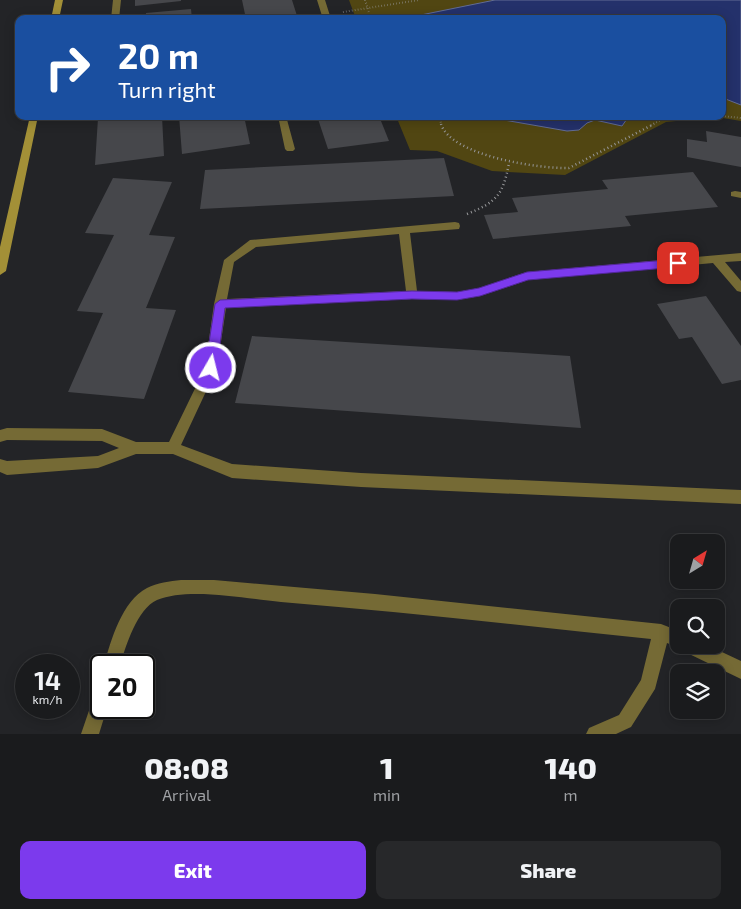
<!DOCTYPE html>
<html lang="en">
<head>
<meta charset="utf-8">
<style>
  :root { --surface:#1a1b1d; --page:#27282a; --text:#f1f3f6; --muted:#9fa1a4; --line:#38393b; --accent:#7c3aed }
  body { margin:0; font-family:"Exo 2",sans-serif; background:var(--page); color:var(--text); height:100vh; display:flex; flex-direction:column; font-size:19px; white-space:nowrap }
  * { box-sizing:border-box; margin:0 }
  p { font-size:16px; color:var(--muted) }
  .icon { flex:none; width:28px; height:28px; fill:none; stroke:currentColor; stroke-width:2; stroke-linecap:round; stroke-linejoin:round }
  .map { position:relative; height:734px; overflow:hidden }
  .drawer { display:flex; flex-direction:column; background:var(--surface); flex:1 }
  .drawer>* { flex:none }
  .banner { position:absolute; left:15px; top:15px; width:711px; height:105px; border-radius:10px; box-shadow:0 2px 12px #0003,0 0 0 1px var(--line); background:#1a4fa0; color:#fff; overflow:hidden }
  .needle { width:32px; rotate:37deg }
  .fabs { position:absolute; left:670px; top:534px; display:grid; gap:10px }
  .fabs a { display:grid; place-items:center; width:55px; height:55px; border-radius:10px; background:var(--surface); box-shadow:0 2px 12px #0003,0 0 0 1px var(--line); font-size:25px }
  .speed { position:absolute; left:15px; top:654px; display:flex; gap:10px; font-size:25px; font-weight:700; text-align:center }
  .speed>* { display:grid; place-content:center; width:65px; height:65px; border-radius:50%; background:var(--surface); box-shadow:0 2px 12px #0003,0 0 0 1px var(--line); line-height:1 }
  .speed small { font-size:12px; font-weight:400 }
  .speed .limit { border:2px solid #111; border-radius:8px; background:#fff; color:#111 }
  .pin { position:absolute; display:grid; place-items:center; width:42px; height:42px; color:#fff; margin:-21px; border-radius:10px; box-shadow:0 2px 8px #0006 }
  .me { position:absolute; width:55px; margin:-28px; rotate:8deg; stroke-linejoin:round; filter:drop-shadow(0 0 4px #0008) }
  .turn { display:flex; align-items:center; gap:18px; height:105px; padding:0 20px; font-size:22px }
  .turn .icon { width:65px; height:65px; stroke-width:2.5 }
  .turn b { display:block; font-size:35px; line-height:42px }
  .eta { display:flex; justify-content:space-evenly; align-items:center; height:85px; text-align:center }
  .eta b { font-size:30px; font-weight:800; line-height:35px }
  .primary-button { display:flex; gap:10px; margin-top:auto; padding:10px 20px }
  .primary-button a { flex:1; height:58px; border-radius:10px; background:var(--accent); color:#fff; font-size:20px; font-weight:800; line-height:58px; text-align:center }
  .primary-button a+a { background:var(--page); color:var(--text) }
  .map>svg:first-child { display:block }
  .green { fill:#514612 }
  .water { fill:#24316b; stroke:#626c95 }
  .building { fill:#46474b }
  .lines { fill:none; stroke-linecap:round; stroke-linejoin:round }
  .path-far1 { stroke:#969799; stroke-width:2; stroke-dasharray:0.5 2.5; stroke-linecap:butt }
  .path { stroke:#969799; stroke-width:2.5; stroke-dasharray:1 3; stroke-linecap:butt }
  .service { fill:#756a35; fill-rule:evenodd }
  .secondary { fill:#a39037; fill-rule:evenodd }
  .route { fill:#7c3aed; stroke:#51269a }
</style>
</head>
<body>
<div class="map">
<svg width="741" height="734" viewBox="0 0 741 734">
  <rect width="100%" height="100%" fill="#232427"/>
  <path class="green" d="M 349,0 L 741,0 L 741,121 L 717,117 L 666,122 L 565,175 L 492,171 L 437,151 L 410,150 L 396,116 L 722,116 L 722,19 L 356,19 Z"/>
  <path class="water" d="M 495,0 L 741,0 L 741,105 L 723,98 L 722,19 L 401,19 Z
    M 481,116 L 629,116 L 622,126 L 595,120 L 587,123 L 579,130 L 567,131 Z"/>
  <path class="building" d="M 135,0 L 181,0 L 181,1 L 135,6 Z
    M 242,0 L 292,0 L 298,19 L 246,19 Z
    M 191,9 L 192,19 L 146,19 L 146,13 Z
    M 110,116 L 162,116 L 164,156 L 95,165 L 98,118 Z
    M 179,116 L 244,116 L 250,144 L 182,154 Z
    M 317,116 L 379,116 L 389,141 L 328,149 Z
    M 706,131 L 741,137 L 741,167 L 687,157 L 687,139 L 707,142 Z
    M 444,158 L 454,196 L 200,209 L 205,170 Z
    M 693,172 L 718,207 L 625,216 L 631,226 L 493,239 L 484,215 L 518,212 L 512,198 L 608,189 L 602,180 Z
    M 113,178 L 172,182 L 149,235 L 175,237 L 146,308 L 176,310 L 144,399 L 68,392 L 103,313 L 77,311 L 114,235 L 85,233 Z
    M 706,296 L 741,346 L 741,380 L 722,384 L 692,337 L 679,339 L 657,304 Z
    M 252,336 L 570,356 L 581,428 L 235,403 Z"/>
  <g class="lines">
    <path class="path-far1" d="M 365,0 L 371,19
      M 343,12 L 419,0
      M 440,116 L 441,125
      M 722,116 L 741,118
      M 651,125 L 669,116"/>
    <path class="path" d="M 441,124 C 451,156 540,169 569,168 L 654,124
      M 467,214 C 497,202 503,195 509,163"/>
    <path class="service" d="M 113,0 L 121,0 L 119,19 L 111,19 Z
      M 317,0 L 325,0 L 331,19 L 323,19 Z
      M 278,116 L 286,116 L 295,149 L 293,151 L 287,151 L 285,149 Z
      M 735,191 L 741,192 L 741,198 L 731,196 L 731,192 Z
      M 455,222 L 459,223 L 460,226 L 459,229 L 410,233 L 417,291 L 457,292 L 479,288 L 527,272 L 741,253 L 741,261 L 725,262 L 741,281 L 741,292 L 737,291 L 713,263 L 528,280 L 480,296 L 457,300 L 412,299 L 226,308 L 217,368 L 181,445 L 232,464 L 361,473 L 741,490 L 741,504 L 361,487 L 232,478 L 173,454 L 136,454 L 98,468 L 7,475 L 0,472 L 0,459 L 7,461 L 98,456 L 119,448 L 102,441 L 7,440 L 0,442 L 0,430 L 7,428 L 102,429 L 136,442 L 169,442 L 205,368 L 214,304 L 224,260 L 250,240 ZM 399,234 L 406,291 L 227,299 L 234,262 L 256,247 Z
      M 181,580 L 214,580 L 375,594 L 661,624 L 679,631 L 679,645 L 707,645 L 741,661 L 741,679 L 683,651 L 682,647 L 679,648 L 667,643 L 655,689 L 631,727 L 616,734 L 586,734 L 589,728 L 619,715 L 641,680 L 651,639 C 528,626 405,612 281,602 C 247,599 189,587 157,600 C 137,609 126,646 120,665 L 104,665 C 111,640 122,601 147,588 C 157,583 170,581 181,580 Z
      M 101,690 L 101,708 L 107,708 L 99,734 L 81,734 L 95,693 Z"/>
    <path class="secondary" d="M 55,0 L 63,0 L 59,19 L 51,19 Z
      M 30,116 L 38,116 L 6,271 L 0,275 L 0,247 Z"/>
  </g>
  <path class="route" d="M 678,259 L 683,263 L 678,267 L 528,280 L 480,296 L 457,300 L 412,299 L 225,308 L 217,368 L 215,372 L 207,372 L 205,368 L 215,304 L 220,300 L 412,291 L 457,292 L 479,288 L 527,272 Z"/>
</svg>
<div class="fabs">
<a><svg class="needle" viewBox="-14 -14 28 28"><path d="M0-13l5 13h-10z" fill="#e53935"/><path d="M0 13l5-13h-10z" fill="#9fa1a4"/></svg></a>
<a><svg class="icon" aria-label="search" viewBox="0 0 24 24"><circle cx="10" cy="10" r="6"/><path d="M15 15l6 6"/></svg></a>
<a><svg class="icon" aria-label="layers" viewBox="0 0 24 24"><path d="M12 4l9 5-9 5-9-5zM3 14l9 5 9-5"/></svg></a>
</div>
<div class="speed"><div>14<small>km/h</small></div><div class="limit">20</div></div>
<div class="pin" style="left:678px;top:263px;background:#d93025"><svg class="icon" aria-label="arrive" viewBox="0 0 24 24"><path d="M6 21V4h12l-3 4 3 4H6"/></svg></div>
<svg class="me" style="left:211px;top:368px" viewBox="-20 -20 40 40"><circle r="17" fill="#7c3aed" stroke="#fff" stroke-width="3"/><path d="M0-11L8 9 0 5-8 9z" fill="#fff"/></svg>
<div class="banner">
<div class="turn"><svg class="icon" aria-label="right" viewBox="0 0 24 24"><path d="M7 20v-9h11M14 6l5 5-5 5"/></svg><div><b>20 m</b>Turn right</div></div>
</div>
</div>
<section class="drawer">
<div class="eta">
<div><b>08:08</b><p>Arrival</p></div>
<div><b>1</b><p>min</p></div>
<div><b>140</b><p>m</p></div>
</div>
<div class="primary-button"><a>Exit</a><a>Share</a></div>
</section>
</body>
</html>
